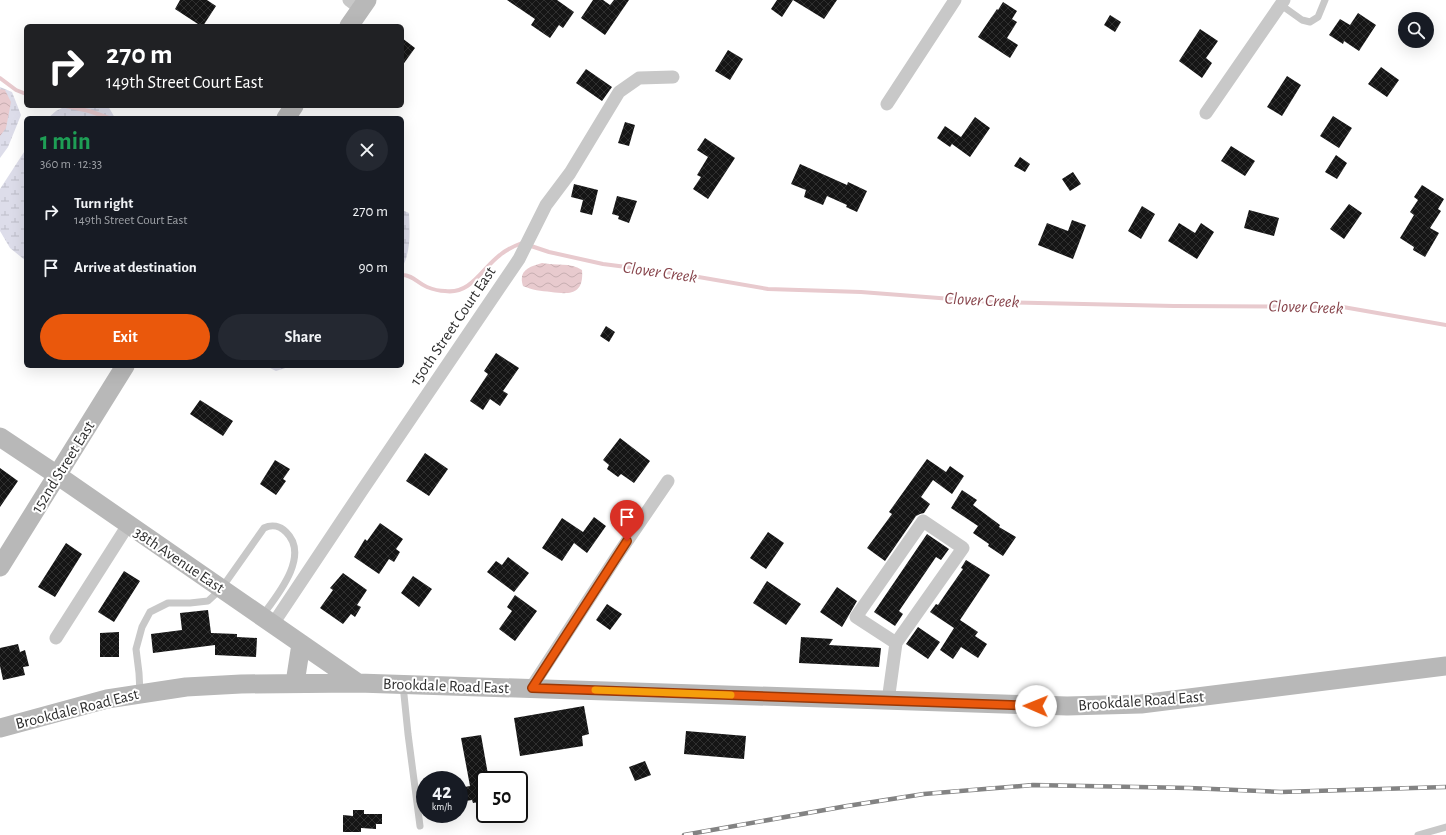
<!DOCTYPE html>
<html lang="en">
<head>
<meta charset="utf-8">
<style>
  :root { --surface:#171b24; --page:#242831; --text:#f1f3f6; --muted:#9ea1a6; --accent:#ea580c }
  body { margin:0; font-family:"Alegreya Sans",sans-serif; background:var(--page); color:var(--text); height:100vh; display:flex; flex-direction:column; font-size:15px; white-space:nowrap }
  * { box-sizing:border-box; margin:0 }
  p { font-size:13px; color:var(--muted) }
  .icon { flex:none; width:22px; height:22px; fill:none; stroke:currentColor; stroke-width:2; stroke-linecap:round; stroke-linejoin:round }
  .map { position:relative; flex:1; overflow:hidden }
  .sheet { position:absolute; left:24px; top:116px; width:380px; height:252px; display:flex; flex-direction:column; background:var(--surface); border-radius:6px; box-shadow:0 4px 16px #0002 }
  .sheet>* { flex:none }
  .hud { position:absolute; left:24px; top:24px; width:380px; height:84px; border-radius:6px; box-shadow:0 4px 16px #0002; background:#202124; color:#fff; overflow:hidden }
  .buttons { position:absolute; left:1398px; top:12px; display:grid; gap:8px }
  .buttons a { display:grid; place-items:center; width:36px; height:36px; border-radius:50%; background:var(--surface); box-shadow:0 4px 16px #0002; font-size:20px }
  .speed { position:absolute; left:416px; top:771px; display:flex; gap:8px; font-size:20px; font-weight:700; text-align:center }
  .speed>* { display:grid; place-content:center; width:52px; height:52px; border-radius:50%; background:var(--surface); box-shadow:0 4px 16px #0002; line-height:1 }
  .speed small { font-size:10px; font-weight:400 }
  .speed .limit { border:2px solid #111; border-radius:6px; background:#fff; color:#111 }
  .pin { position:absolute; display:grid; place-items:center; width:34px; height:34px; color:#fff; margin:-41px -17px; border-radius:50% 50% 50% 0; rotate:-45deg; box-shadow:0 0 4px #0007 }
  .pin .icon { rotate:45deg }
  .me { position:absolute; width:44px; margin:-22px; rotate:271deg; stroke-linejoin:round; filter:drop-shadow(0 0 3px #0008) }
  .turn { display:flex; align-items:center; gap:14px; height:84px; padding:0 16px; font-size:18px }
  .turn .icon { width:52px; height:52px; stroke-width:2.5 }
  .turn b { display:block; font-size:28px; line-height:34px }
  .round { display:grid; place-items:center; flex:none; width:42px; height:42px; border-radius:21px; background:var(--page) }
  .overview { display:flex; align-items:center; justify-content:space-between; height:68px; padding:0 16px }
  h1 { font-size:24px; font-weight:700; line-height:30px; color:#1e9e55 }
  .cta { display:flex; gap:8px; margin-top:auto; padding:8px 16px }
  .cta a { flex:1; height:46px; border-radius:24px; background:var(--accent); color:#fff; font-size:16px; font-weight:700; line-height:46px; text-align:center }
  .cta a+a { background:var(--page); color:var(--text) }
  ul { padding:0; list-style:none }
  li { display:flex; align-items:center; gap:12px; height:56px; padding:0 16px }
  li div { flex:1 }
  li b { display:block; font-size:15px }
  li em { font-style:normal }
  .map>svg:first-child { display:block }
  .wetland { fill:url(#wetland-marsh) }
  .water { fill:url(#water-waves) }
  .lines { fill:none; stroke-linecap:round; stroke-linejoin:round }
  .stream { stroke:#e8cace; stroke-width:4 }
  .building { fill:url(#building-cross-hatch) }
  .lane { stroke:#c8c8c8; stroke-width:7 }
  .street { stroke:#c8c8c8; stroke-width:13 }
  .secondary { stroke:#b8b8b8; stroke-width:19 }
  .rail-casing { stroke:#838383; stroke-width:4.5 }
  .rail { stroke:#fff; stroke-width:3; stroke-dasharray:9; stroke-linecap:butt }
  .route-casing { stroke:#983908; stroke-width:10 }
  .route { stroke:#ea580c; stroke-width:7 }
  .slow { stroke:#f59e0b; stroke-width:7 }
  .labels { text-anchor:middle; dominant-baseline:central; stroke-width:4; stroke-linejoin:round; paint-order:stroke }
  .street-label { font-size:16px; fill:#2e2e2e; stroke:#fff }
  .water-label { font-size:17px; font-style:italic; fill:#87444b; stroke:#fff }
</style>
</head>
<body>
<div class="map">
<svg width="1446" height="835" viewBox="0 0 1446 835">
  <defs>
    <pattern id="wetland-marsh" width="20" height="14" patternUnits="userSpaceOnUse"><rect width="20" height="14" fill="#ddddea"/><path d="M1 5h8M5 5V1M11 12h8M15 12V8" fill="none" stroke="#bebec9"/></pattern>
    <pattern id="water-waves" width="16" height="10" patternUnits="userSpaceOnUse"><rect width="16" height="10" fill="#e8cace"/><path d="M0 5q4-4 8 0t8 0" fill="none" stroke="#c7aeb1"/></pattern>
    <pattern id="building-cross-hatch" width="8" height="8" patternUnits="userSpaceOnUse"><rect width="8" height="8" fill="#151515"/><path d="M0 0l8 8M0 8l8-8" fill="none" stroke="#2f2f2f"/></pattern>
  </defs>
  <rect width="100%" height="100%" fill="#fff"/>
  <path class="wetland" d="M 0,87 L 12,92 L 21,115 L 8,147 L 0,158 Z
    M 66,106 L 108,106 L 115,118 L 48,118 L 56,111 Z
    M 26,149 L 26,261 L 10,248 L 0,231 L 0,189 Z
    M 402,210 L 409,213 C 410,233 411,251 402,268 Z
    M 266,366 L 291,366 L 276,371 Z"/>
  <path class="water" d="M 0,89 L 5,90 L 11,102 L 6,128 L 0,136 Z
    M 542,263 C 556,266 570,262 582,270 C 584,294 571,295 551,292 C 541,291 532,290 523,286 C 518,270 529,267 542,263 Z"/>
  <g class="lines">
    <path class="stream" d="M 0,78 L 16,90 L 26,94
      M 66,106 L 89,111 L 109,118
      M 402,275 C 413,275 417,283 427,287 C 432,289 439,291 445,291 C 471,295 483,267 500,255 C 506,250 514,246 522,243 L 549,252 L 603,264 L 681,274 L 768,289 L 861,292 L 991,302 L 1174,306 L 1343,307 L 1446,325"/>
  </g>
  <path class="building" d="M 180,0 L 207,0 L 216,6 L 203,26 L 201,26 L 175,9 Z
    M 507,0 L 557,0 L 574,12 L 563,28 L 559,25 L 550,38 L 531,25 L 535,19 Z
    M 593,0 L 603,0 L 610,5 L 614,0 L 629,0 L 605,35 L 581,18 Z
    M 777,0 L 837,0 L 824,19 L 793,0 L 782,17 L 771,9 Z
    M 1003,2 L 1017,11 L 1012,19 L 1017,22 L 1007,38 L 1018,45 L 1010,58 L 978,37 L 997,9 L 998,10 Z
    M 1358,13 L 1376,25 L 1359,51 L 1344,41 L 1343,44 L 1329,35 L 1340,19 L 1350,25 Z
    M 1110,15 L 1121,22 L 1115,32 L 1104,25 Z
    M 1200,29 L 1218,41 L 1206,58 L 1212,63 L 1202,78 L 1179,61 Z
    M 402,38 L 415,48 L 402,66 Z
    M 728,50 L 743,59 L 730,80 L 715,71 Z
    M 1381,67 L 1399,80 L 1387,97 L 1368,84 Z
    M 586,69 L 612,87 L 602,101 L 576,83 Z
    M 1287,76 L 1301,85 L 1282,116 L 1267,107 Z
    M 1333,116 L 1352,128 L 1339,148 L 1320,136 Z
    M 975,117 L 990,128 L 970,157 L 952,144 L 950,147 L 937,138 L 945,126 L 961,137 Z
    M 625,122 L 635,125 L 629,146 L 618,143 Z
    M 705,138 L 735,158 L 708,199 L 693,189 L 701,177 L 697,175 L 708,157 L 697,150 Z
    M 1231,146 L 1255,161 L 1245,176 L 1221,161 Z
    M 1336,155 L 1347,163 L 1337,179 L 1325,172 Z
    M 1020,157 L 1030,164 L 1025,172 L 1014,166 Z
    M 800,164 L 847,185 L 848,182 L 867,191 L 857,212 L 846,207 L 847,205 L 827,196 L 823,205 L 804,197 L 806,190 L 791,184 Z
    M 1073,172 L 1081,184 L 1070,191 L 1062,179 Z
    M 574,184 L 598,190 L 592,215 L 580,212 L 583,200 L 571,197 Z
    M 1422,185 L 1444,199 L 1438,209 L 1441,211 L 1430,228 L 1439,233 L 1425,257 L 1413,250 L 1414,247 L 1400,238 L 1414,215 L 1410,212 L 1418,200 L 1414,197 Z
    M 617,196 L 637,201 L 629,223 L 618,219 L 619,216 L 612,214 Z
    M 1349,204 L 1362,213 L 1344,239 L 1330,229 Z
    M 1142,206 L 1155,214 L 1141,239 L 1128,231 Z
    M 1249,210 L 1279,218 L 1274,236 L 1244,228 Z
    M 1072,220 L 1086,225 L 1073,259 L 1038,245 L 1047,223 L 1068,231 Z
    M 1179,223 L 1195,233 L 1201,223 L 1214,232 L 1197,259 L 1168,241 Z
    M 606,326 L 615,332 L 609,342 L 600,336 Z
    M 496,353 L 519,368 L 503,391 L 508,394 L 500,406 L 490,399 L 483,410 L 470,401 L 488,374 L 484,371 Z
    M 200,400 L 233,421 L 223,436 L 190,414 Z
    M 620,438 L 650,461 L 634,483 L 621,474 L 618,477 L 607,469 L 609,465 L 603,460 Z
    M 425,453 L 448,469 L 429,496 L 406,481 Z
    M 927,459 L 946,472 L 950,466 L 964,476 L 952,494 L 933,480 L 921,497 L 930,504 L 924,513 L 920,514 L 916,516 L 885,561 L 867,548 L 892,514 L 889,512 Z
    M 275,460 L 290,469 L 283,479 L 286,481 L 276,495 L 260,484 Z
    M 0,468 L 18,481 L 0,507 Z
    M 962,490 L 977,500 L 973,505 L 1000,525 L 999,527 L 1016,537 L 1003,556 L 988,546 L 989,544 L 973,533 L 978,526 L 951,508 Z
    M 594,517 L 606,526 L 587,553 L 574,543 L 562,561 L 542,548 L 562,518 L 583,532 Z
    M 380,523 L 403,539 L 396,549 L 400,552 L 394,562 L 389,559 L 379,574 L 354,557 L 365,539 L 367,541 Z
    M 768,532 L 784,543 L 766,569 L 750,558 Z
    M 927,534 L 949,549 L 941,560 L 936,557 L 899,611 L 903,614 L 895,626 L 874,612 Z
    M 66,543 L 82,554 L 55,597 L 38,587 Z
    M 508,557 L 529,573 L 514,592 L 487,572 L 496,561 L 502,565 Z
    M 966,560 L 990,575 L 960,620 L 978,632 L 975,636 L 987,644 L 978,658 L 961,647 L 953,659 L 940,650 L 954,628 L 930,612 L 936,604 L 938,605 L 949,589 L 963,569 L 961,568 Z
    M 124,571 L 140,581 L 114,622 L 98,612 Z
    M 343,573 L 367,590 L 357,605 L 361,607 L 355,617 L 351,614 L 343,624 L 320,608 L 333,590 L 330,588 Z
    M 413,576 L 432,589 L 419,607 L 401,593 Z
    M 767,581 L 801,604 L 786,625 L 753,603 Z
    M 837,587 L 857,601 L 842,627 L 820,612 Z
    M 515,595 L 537,611 L 515,641 L 499,629 L 512,611 L 507,607 Z
    M 607,604 L 622,614 L 610,630 L 596,620 Z
    M 208,610 L 211,633 L 237,634 L 237,637 L 257,638 L 256,657 L 215,655 L 215,645 L 153,653 L 151,634 L 182,630 L 180,613 Z
    M 918,627 L 940,642 L 928,659 L 906,644 Z
    M 119,632 L 119,657 L 100,657 L 100,633 Z
    M 801,637 L 833,639 L 829,645 L 881,648 L 879,667 L 799,663 Z
    M 18,644 L 20,652 L 25,650 L 29,666 L 23,667 L 25,675 L 3,680 L 0,666 L 0,648 Z
    M 584,706 L 589,734 L 582,736 L 583,746 L 520,756 L 514,718 Z
    M 686,731 L 746,736 L 744,759 L 684,754 Z
    M 481,735 L 489,780 L 485,780 L 485,801 L 473,803 L 472,800 L 459,802 L 459,788 L 470,786 L 461,738 Z
    M 645,761 L 651,775 L 635,781 L 629,767 Z
    M 353,810 L 364,810 L 364,814 L 382,814 L 382,824 L 376,824 L 376,829 L 361,828 L 361,832 L 343,832 L 343,815 L 353,816 Z"/>
  <g class="lines">
    <path class="lane" d="M 1281,5 L 1302,20 L 1310,22 L 1318,17 L 1325,0
      M 403,685 L 408,734 L 420,826
      M 140,693 L 139,673 L 136,649 L 142,627 L 150,612 L 168,603 L 190,603 L 208,601 L 221,589 L 264,528 C 272,524 280,526 286,532 C 311,556 276,597 262,616
      M 1418,835 L 1446,827"/>
    <path class="street" d="M 349,0 L 361,9
      M 887,104 L 955,0
      M 1206,113 L 1284,0
      M 273,624 L 361,492 L 519,259 L 546,205 L 570,173 L 619,92 L 639,78 L 673,77
      M 56,638 L 128,525
      M 531,688 L 619,553 L 668,481
      M 888,701 L 896,643 L 963,548 L 923,521 L 856,617 L 896,643"/>
    <path class="secondary" d="M 349,26 L 367,0
      M 286,118 L 294,106
      M 0,437 L 57,475 L 358,683
      M 0,567 L 125,366
      M 295,683 L 301,644
      M 0,728 L 107,699 L 186,687 L 241,684 L 358,683 L 1067,706 L 1141,704 L 1446,666"/>
    <defs>
      <path id="rail" d="M 684,835 L 847,806 L 924,794 L 1033,785 L 1189,788 L 1281,792 L 1446,787"/>
    </defs>
    <use href="#rail" class="rail-casing"/>
    <use href="#rail" class="rail"/>
  </g>
  <g class="lines">
    <defs>
      <path id="route" d="M 627,541 L 532,688 L 1036,706"/>
    </defs>
    <use href="#route" class="route-casing"/>
    <use href="#route" class="route"/>
    <path class="slow" d="M 595,690 L 731,695"/>
  </g>
  <g class="labels">
    <g class="street-label">
      <text transform="translate(453 326) rotate(-56)">150th Street Court East</text>
      <text transform="translate(63 467) rotate(-58)">152nd Street East</text>
      <text transform="translate(179 560) rotate(34)">38th Avenue East</text>
      <text transform="translate(446 686) rotate(2)">Brookdale Road East</text>
      <text transform="translate(1141 701) rotate(-4)">Brookdale Road East</text>
      <text transform="translate(77 709) rotate(-14)">Brookdale Road East</text>
    </g>
    <g class="water-label">
      <text transform="translate(660 272) rotate(8)">Clover Creek</text>
      <text transform="translate(982 300) rotate(3)">Clover Creek</text>
      <text transform="translate(1306 307) rotate(2)">Clover Creek</text>
    </g>
  </g>
</svg>
<div class="buttons">
<a><svg class="icon" aria-label="search" viewBox="0 0 24 24"><circle cx="10" cy="10" r="6"/><path d="M15 15l6 6"/></svg></a>
</div>
<div class="speed"><div>42<small>km/h</small></div><div class="limit">50</div></div>
<div class="pin" style="left:627px;top:541px;background:#d93025"><svg class="icon" aria-label="arrive" viewBox="0 0 24 24"><path d="M6 21V4h12l-3 4 3 4H6"/></svg></div>
<svg class="me" style="left:1036px;top:706px" viewBox="-20 -20 40 40"><circle r="19" fill="#fff"/><path d="M0-13L10 11 0 6-10 11z" fill="#ea580c"/></svg>
<div class="hud">
<div class="turn"><svg class="icon" aria-label="right" viewBox="0 0 24 24"><path d="M7 20v-9h11M14 6l5 5-5 5"/></svg><div><b>270 m</b>149th Street Court East</div></div>
</div>
<section class="sheet">
<div class="overview"><div><h1>1 min</h1><p>360 m · 12:33</p></div><a class="round"><svg class="icon" aria-label="close" viewBox="0 0 24 24"><path d="M6 6l12 12M18 6L6 18"/></svg></a></div>
<ul>
<li><svg class="icon" aria-label="right" viewBox="0 0 24 24"><path d="M7 20v-9h11M14 6l5 5-5 5"/></svg><div><b>Turn right</b><p>149th Street Court East</p></div><em>270 m</em></li>
<li><svg class="icon" aria-label="arrive" viewBox="0 0 24 24"><path d="M6 21V4h12l-3 4 3 4H6"/></svg><div><b>Arrive at destination</b></div><em>90 m</em></li>
</ul>
<div class="cta"><a>Exit</a><a>Share</a></div>
</section>
</div>
</body>
</html>
